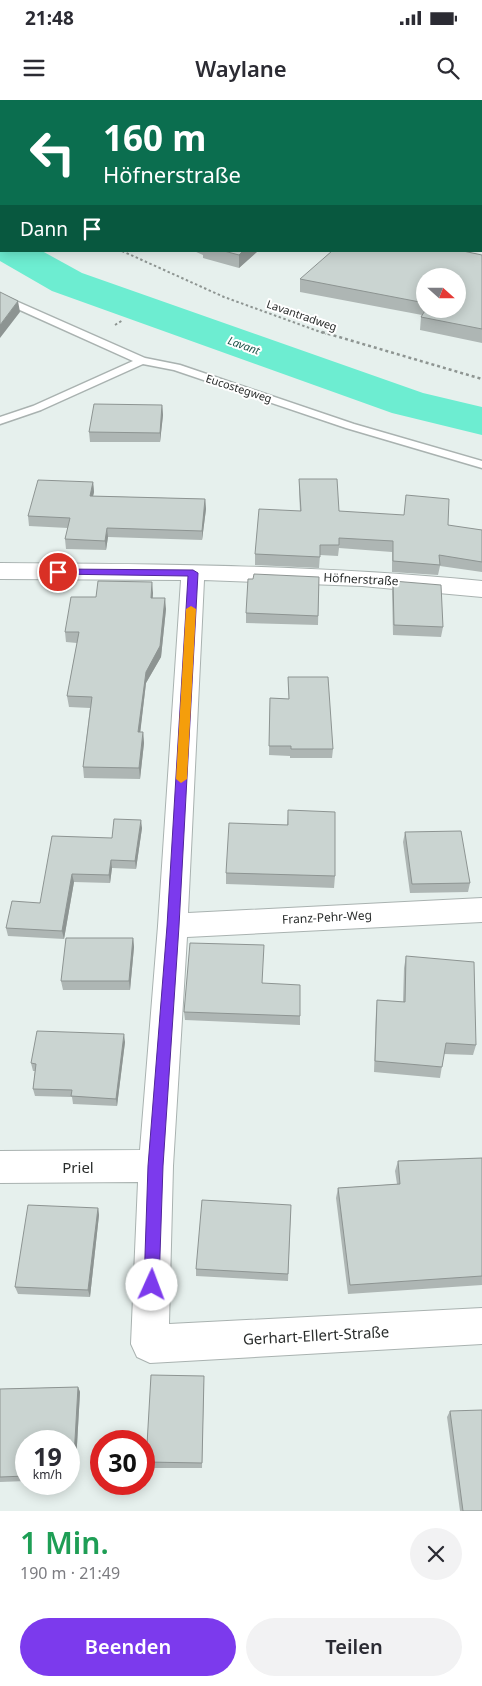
<!DOCTYPE html>
<html lang="de">
<head>
<meta charset="utf-8">
<style>
  :root { --surface:#fff; --page:#f2f2f3; --text:#2b2b33; --muted:#7c7c81; --accent:#7c3aed }
  body { margin:0; font-family:"Noto Sans",sans-serif; background:var(--page); color:var(--text); height:100vh; display:flex; flex-direction:column; font-size:19px; white-space:nowrap }
  * { box-sizing:border-box; margin:0 }
  p { font-size:16px; color:var(--muted) }
  .icon { flex:none; width:28px; height:28px; fill:none; stroke:currentColor; stroke-width:2; stroke-linecap:round; stroke-linejoin:round }
  .map { position:relative; height:1411px; overflow:hidden }
  .sheet { display:flex; flex-direction:column; background:var(--surface); flex:1 }
  .sheet>* { flex:none }
  .guide { position:absolute; left:0px; top:0px; width:482px; height:152px; box-shadow:0 2px 12px #0003; background:#0b6e4f; color:#fff; overflow:hidden }
  .needle { width:32px; rotate:111deg }
  .tools { position:absolute; left:416px; top:168px; display:grid; gap:10px }
  .tools a { display:grid; place-items:center; width:50px; height:50px; border-radius:50%; background:var(--surface); box-shadow:0 2px 12px #0003; font-size:25px }
  .speed { position:absolute; left:15px; top:1330px; display:flex; gap:10px; font-size:25px; font-weight:700; text-align:center }
  .speed>* { display:grid; place-content:center; width:65px; height:65px; border-radius:50%; background:var(--surface); box-shadow:0 2px 12px #0003; line-height:1 }
  .speed small { font-size:12px; font-weight:400 }
  .speed .limit { border:8px solid #d22; background:#fff; color:#111 }
  .pin { position:absolute; display:grid; place-items:center; width:42px; height:42px; color:#fff; margin:-21px; border:2px solid #fff; border-radius:50%; box-shadow:0 1px 5px #0007 }
  .me { position:absolute; width:55px; margin:-28px; rotate:2deg; stroke-linejoin:round; filter:drop-shadow(0 0 4px #0008) }
  .turn { display:flex; align-items:center; gap:18px; height:105px; padding:0 20px; font-size:22px }
  .turn .icon { width:65px; height:65px; stroke-width:2.5 }
  .turn b { display:block; font-size:35px; line-height:42px }
  .then { display:flex; align-items:center; height:48px; padding:0 20px; background:#0003; gap:10px; font-size:19px }
  .round { display:grid; place-items:center; flex:none; width:52px; height:52px; border-radius:26px; background:var(--page) }
  .overview { display:flex; align-items:center; justify-content:space-between; height:85px; padding:0 20px }
  h1 { font-size:30px; font-weight:600; line-height:38px; color:#1e9e55 }
  .button { display:flex; gap:10px; margin-top:auto; padding:10px 20px }
  .button a { flex:1; height:58px; border-radius:30px; background:var(--accent); color:#fff; font-size:20px; font-weight:600; line-height:58px; text-align:center }
  .button a+a { background:var(--page); color:var(--text) }
  .status { display:flex; justify-content:space-between; align-items:center; height:35px; padding:0 25px; background:var(--surface); direction:ltr }
  .status svg { height:14px; fill:currentColor }
  header { display:flex; justify-content:space-between; align-items:center; height:65px; padding:0 20px; background:var(--surface); font-size:22px; font-weight:600 }
  .map>svg:first-child { display:block }
  .lines { fill:none; stroke-linecap:round; stroke-linejoin:round }
  .river { fill:#6dedd1; fill-rule:evenodd }
  .lane-casing { stroke:#a9b2b0; stroke-width:3 }
  .street-casing { stroke:#a9b2b0; stroke-width:2 }
  .primary-casing { stroke:#a9b2b0; stroke-width:2 }
  .path-far1 { stroke:#8e9592; stroke-width:2; stroke-dasharray:2.5 2.5; stroke-linecap:butt }
  .path { stroke:#8e9592; stroke-width:2.5; stroke-dasharray:3 3; stroke-linecap:butt }
  .lane { fill:#fff; fill-rule:evenodd }
  .street { fill:#fff; fill-rule:evenodd }
  .primary { fill:#fff; fill-rule:evenodd }
  .wall { fill:#aeb6b4; fill-rule:evenodd }
  .shaded-wall { fill:#8d9492 }
  .building { fill:#cad4d1; stroke:#8d9492 }
  .route { fill:#7c3aed; stroke:#51269a }
  .slow { fill:#f59e0b }
  .labels { text-anchor:middle; dominant-baseline:central; stroke-width:4; stroke-linejoin:round; paint-order:stroke }
  .far-street-label { font-size:11px; fill:#2a2d2c; stroke:#fff }
  .far-water-label { font-size:11px; font-style:italic; fill:#1e5448; stroke:#fff }
  .street-label { font-size:12px; fill:#2a2d2c; stroke:#fff }
  .near-street-label { font-size:15px; fill:#2a2d2c; stroke:#fff }
</style>
</head>
<body>
<div class="status"><b>21:48</b><svg viewBox="0 0 49 12"><path d="M0 12V9h3v3zM5 12V6h3v6zM10 12V3h3v9zM15 12V0h3v12zM26 1h20v11H26zM47 4h2v5h-2z"/></svg></div>
<header><svg class="icon" aria-label="menu" viewBox="0 0 24 24"><path d="M4 6h16M4 12h16M4 18h16"/></svg>Waylane<svg class="icon" aria-label="search" viewBox="0 0 24 24"><circle cx="10" cy="10" r="6"/><path d="M15 15l6 6"/></svg></header>
<div class="map">
<svg width="482" height="1411" viewBox="0 0 482 1411">
  <rect width="100%" height="100%" fill="#e6f0ed"/>
  <g class="lines">
    <path class="river" d="M 0,142 L 1,151 L 42,151 L 82,173 L 423,293 L 482,307 L 482,335 L 392,313 L 52,191 L 0,161 Z"/>
    <defs>
      <path id="lane" d="M 481,117 L 482,117 L 482,123 L 481,123 Z
        M 0,194 L 145,258 L 180,265 L 354,324 L 482,361 L 482,368 L 346,328 L 174,270 L 143,264 L 41,310 L 0,324 L 0,317 L 33,306 L 133,261 L 0,201 Z"/>
      <path id="street" d="M 0,463 C 161,464 322,465 482,481 L 482,497 L 362,486 L 204,480 L 188,813 L 482,798 L 482,822 L 187,837 L 173,1066 L 169,1224 L 482,1208 L 482,1244 L 150,1263 L 137,1257 L 131,1244 L 138,1082 L 0,1083 L 0,1051 L 140,1050 L 158,826 L 181,480 L 0,479 Z"/>
      <path id="primary" d="M 130,0 L 148,0 L 148,1 L 130,1 Z
        M 481,102 L 482,102 L 482,112 L 481,112 Z"/>
    </defs>
    <use href="#lane" class="lane-casing"/>
    <use href="#street" class="street-casing"/>
    <use href="#primary" class="primary-casing"/>
    <path class="path-far1" d="M 98,0 L 101,1
      M 122,151 L 224,197 L 326,234
      M 115,225 L 123,220"/>
    <path class="path" d="M 322,232 L 482,279"/>
    <use href="#lane" class="lane"/>
    <use href="#street" class="street"/>
    <use href="#primary" class="primary"/>
  </g>
  <path class="wall" d="M 0,0 L 1,1 L 1,82 L 0,81 Z
    M 194,151 L 258,151 L 239,168 L 203,158 L 203,155 Z
    M 482,155 L 482,243 L 420,230 L 421,217 L 422,215 L 300,192 L 300,179 ZM 425,176 L 458,209 L 425,209 Z
    M 162,305 L 163,315 L 160,342 L 90,342 L 89,332 Z
    M 299,379 L 339,411 L 482,430 L 482,472 L 440,466 L 438,475 L 392,472 L 392,452 L 339,448 L 338,456 L 320,455 L 319,468 L 255,465 L 255,454 L 300,411 L 299,390 Z
    M 93,382 L 94,392 L 93,396 L 205,399 L 206,409 L 202,440 L 108,437 L 106,450 L 66,449 L 65,439 L 68,428 L 29,426 L 28,416 Z
    M 319,477 L 318,525 L 246,523 L 246,513 Z
    M 393,481 L 443,527 L 441,537 L 393,535 L 392,491 Z
    M 153,493 L 153,498 L 166,509 L 161,557 L 146,583 L 140,632 L 143,632 L 144,643 L 140,679 L 84,678 L 83,667 L 90,608 L 69,607 L 67,596 L 77,543 L 66,542 L 65,532 L 96,497 Z
    M 288,577 L 333,649 L 332,658 L 290,658 L 290,656 L 269,655 L 270,598 L 289,599 Z
    M 288,710 L 335,776 L 334,788 L 226,784 L 226,773 L 287,725 Z
    M 142,728 L 136,769 L 112,768 L 110,783 L 74,782 L 64,839 L 8,836 L 6,828 L 40,803 L 112,738 Z
    M 405,732 L 470,783 L 468,792 L 410,793 L 403,742 Z
    M 133,838 L 134,847 L 130,890 L 63,890 L 61,881 Z
    M 406,856 L 476,945 L 473,955 L 444,954 L 440,978 L 374,972 L 376,911 L 377,900 L 403,902 L 404,868 Z
    M 263,883 L 300,916 L 300,925 L 185,920 L 184,912 Z
    M 125,942 L 117,1006 L 73,1004 L 72,997 L 35,996 L 33,989 L 35,971 L 33,971 L 31,963 Z
    M 482,1058 L 482,1185 L 348,1194 L 336,1098 L 338,1088 L 397,1084 L 395,1071 L 398,1061 Z
    M 291,1105 L 288,1181 L 196,1176 L 196,1169 Z
    M 98,1108 L 99,1115 L 90,1197 L 18,1194 L 15,1187 Z
    M 204,1282 L 202,1368 L 147,1368 L 146,1362 Z
    M 78,1287 L 80,1292 L 75,1380 L 69,1380 L 69,1341 L 26,1341 L 26,1381 L 0,1382 L 0,1289 Z
    M 450,1311 L 482,1411 L 460,1411 L 447,1317 Z"/>
  <path class="shaded-wall" d="M 243,151 L 258,151 L 239,168 L 239,155 Z
    M 18,201 L 20,212 L 0,238 L 0,225 Z
    M 162,305 L 163,315 L 160,342 L 160,333 Z
    M 93,382 L 94,392 L 91,405 L 90,396 Z
    M 205,399 L 206,409 L 202,440 L 202,431 Z
    M 107,428 L 108,437 L 106,450 L 105,441 Z
    M 152,482 L 153,493 L 151,509 L 151,498 Z
    M 165,498 L 166,509 L 161,557 L 146,583 L 139,643 L 138,632 L 146,572 Z
    M 143,632 L 144,643 L 140,679 L 139,668 Z
    M 141,720 L 142,728 L 136,769 L 135,761 Z
    M 111,760 L 112,768 L 110,783 L 109,775 Z
    M 72,774 L 74,782 L 64,839 L 62,831 Z
    M 133,838 L 134,847 L 130,890 L 129,881 Z
    M 124,934 L 125,942 L 117,1006 L 116,999 Z
    M 98,1108 L 99,1115 L 90,1197 L 88,1190 Z
    M 78,1287 L 80,1292 L 75,1380 L 73,1375 Z"/>
  <path class="building" d="M 0,0 L 4,0 L 7,1 L 1,1 L 1,70 L 0,70 Z
    M 224,151 L 243,151 L 239,155 Z
    M 332,151 L 463,151 L 482,155 L 482,229 L 421,217 L 426,209 L 458,209 L 458,176 L 425,176 L 425,203 L 300,179 Z
    M 0,192 L 18,201 L 0,225 Z
    M 94,304 L 162,305 L 160,333 L 89,332 Z
    M 299,379 L 337,379 L 339,411 L 404,415 L 406,395 L 449,399 L 448,425 L 482,430 L 482,462 L 439,455 L 440,465 L 393,461 L 393,441 L 339,438 L 339,445 L 320,445 L 320,457 L 255,454 L 259,409 L 301,411 Z
    M 38,380 L 93,382 L 90,396 L 205,399 L 202,431 L 107,428 L 105,441 L 65,439 L 70,418 L 28,416 Z
    M 254,474 L 319,477 L 318,516 L 246,513 L 248,479 L 253,479 Z
    M 98,481 L 152,482 L 151,498 L 165,498 L 160,546 L 146,572 L 138,632 L 143,632 L 139,668 L 83,667 L 92,597 L 67,596 L 79,532 L 65,532 L 71,497 L 96,497 Z
    M 393,481 L 441,485 L 443,527 L 394,525 Z
    M 288,577 L 328,577 L 333,649 L 291,649 L 291,646 L 269,646 L 270,598 L 289,599 Z
    M 288,710 L 335,712 L 335,776 L 226,773 L 229,723 L 288,725 Z
    M 114,719 L 141,720 L 135,761 L 111,760 L 109,775 L 72,774 L 62,831 L 6,828 L 12,801 L 40,803 L 52,736 L 112,738 Z
    M 461,731 L 470,783 L 412,784 L 405,732 Z
    M 66,838 L 133,838 L 129,881 L 61,881 Z
    M 190,843 L 264,845 L 262,883 L 300,885 L 300,916 L 184,912 Z
    M 406,856 L 474,862 L 476,945 L 446,943 L 442,967 L 375,961 L 377,900 L 405,902 Z
    M 37,931 L 124,934 L 116,999 L 71,996 L 72,990 L 33,989 L 36,964 L 31,963 Z
    M 482,1058 L 482,1176 L 350,1185 L 338,1088 L 400,1084 L 398,1061 Z
    M 202,1100 L 291,1105 L 288,1174 L 196,1169 Z
    M 28,1105 L 98,1108 L 88,1190 L 15,1187 Z
    M 151,1275 L 204,1276 L 202,1363 L 146,1362 Z
    M 78,1287 L 73,1375 L 69,1375 L 69,1341 L 26,1341 L 26,1376 L 0,1377 L 0,1289 Z
    M 482,1310 L 482,1411 L 463,1411 L 450,1311 Z"/>
  <path class="route" d="M 58,469 L 193,470 L 198,473 L 179,826 L 163,1066 L 159,1185 L 157,1190 L 152,1192 L 146,1190 L 144,1185 L 148,1066 L 167,826 L 188,476 L 55,474 L 55,470 Z"/>
  <path class="slow" d="M 191,506 L 196,509 L 187,679 L 181,683 L 176,679 L 186,509 Z"/>
  <g class="labels">
    <g class="far-street-label">
      <text transform="translate(302 215) rotate(19)">Lavantradweg</text>
      <text transform="translate(239 288) rotate(18)">Eucostegweg</text>
    </g>
    <g class="far-water-label">
      <text transform="translate(244 245) rotate(20)">Lavant</text>
    </g>
    <g class="street-label">
      <text transform="translate(361 479) rotate(3)">Höfnerstraße</text>
      <text transform="translate(327 817) rotate(-3)">Franz-Pehr-Weg</text>
    </g>
    <g class="near-street-label">
      <text x="78" y="1067">Priel</text>
      <text transform="translate(316 1235) rotate(-3)">Gerhart-Ellert-Straße</text>
    </g>
  </g>
</svg>
<div class="tools">
<a><svg class="needle" viewBox="-14 -14 28 28"><path d="M0-13l5 13h-10z" fill="#e53935"/><path d="M0 13l5-13h-10z" fill="#7c7c81"/></svg></a>
</div>
<div class="speed"><div>19<small>km/h</small></div><div class="limit">30</div></div>
<div class="pin" style="left:58px;top:472px;background:#d93025"><svg class="icon" aria-label="arrive" viewBox="0 0 24 24"><path d="M6 21V4h12l-3 4 3 4H6"/></svg></div>
<svg class="me" style="left:152px;top:1185px" viewBox="-20 -20 40 40"><circle r="19" fill="#fff"/><path d="M0-13L10 11 0 6-10 11z" fill="#7c3aed"/></svg>
<div class="guide">
<div class="turn"><svg class="icon" aria-label="left" viewBox="0 0 24 24"><path d="M17 20v-9H6M10 6l-5 5 5 5"/></svg><div><b>160 m</b>Höfnerstraße</div></div>
<div class="then">Dann<svg class="icon" aria-label="arrive" viewBox="0 0 24 24"><path d="M6 21V4h12l-3 4 3 4H6"/></svg></div>
</div>
</div>
<section class="sheet">
<div class="overview"><div><h1>1 Min.</h1><p>190 m · 21:49</p></div><a class="round"><svg class="icon" aria-label="close" viewBox="0 0 24 24"><path d="M6 6l12 12M18 6L6 18"/></svg></a></div>
<div class="button"><a>Beenden</a><a>Teilen</a></div>
</section>
</body>
</html>
